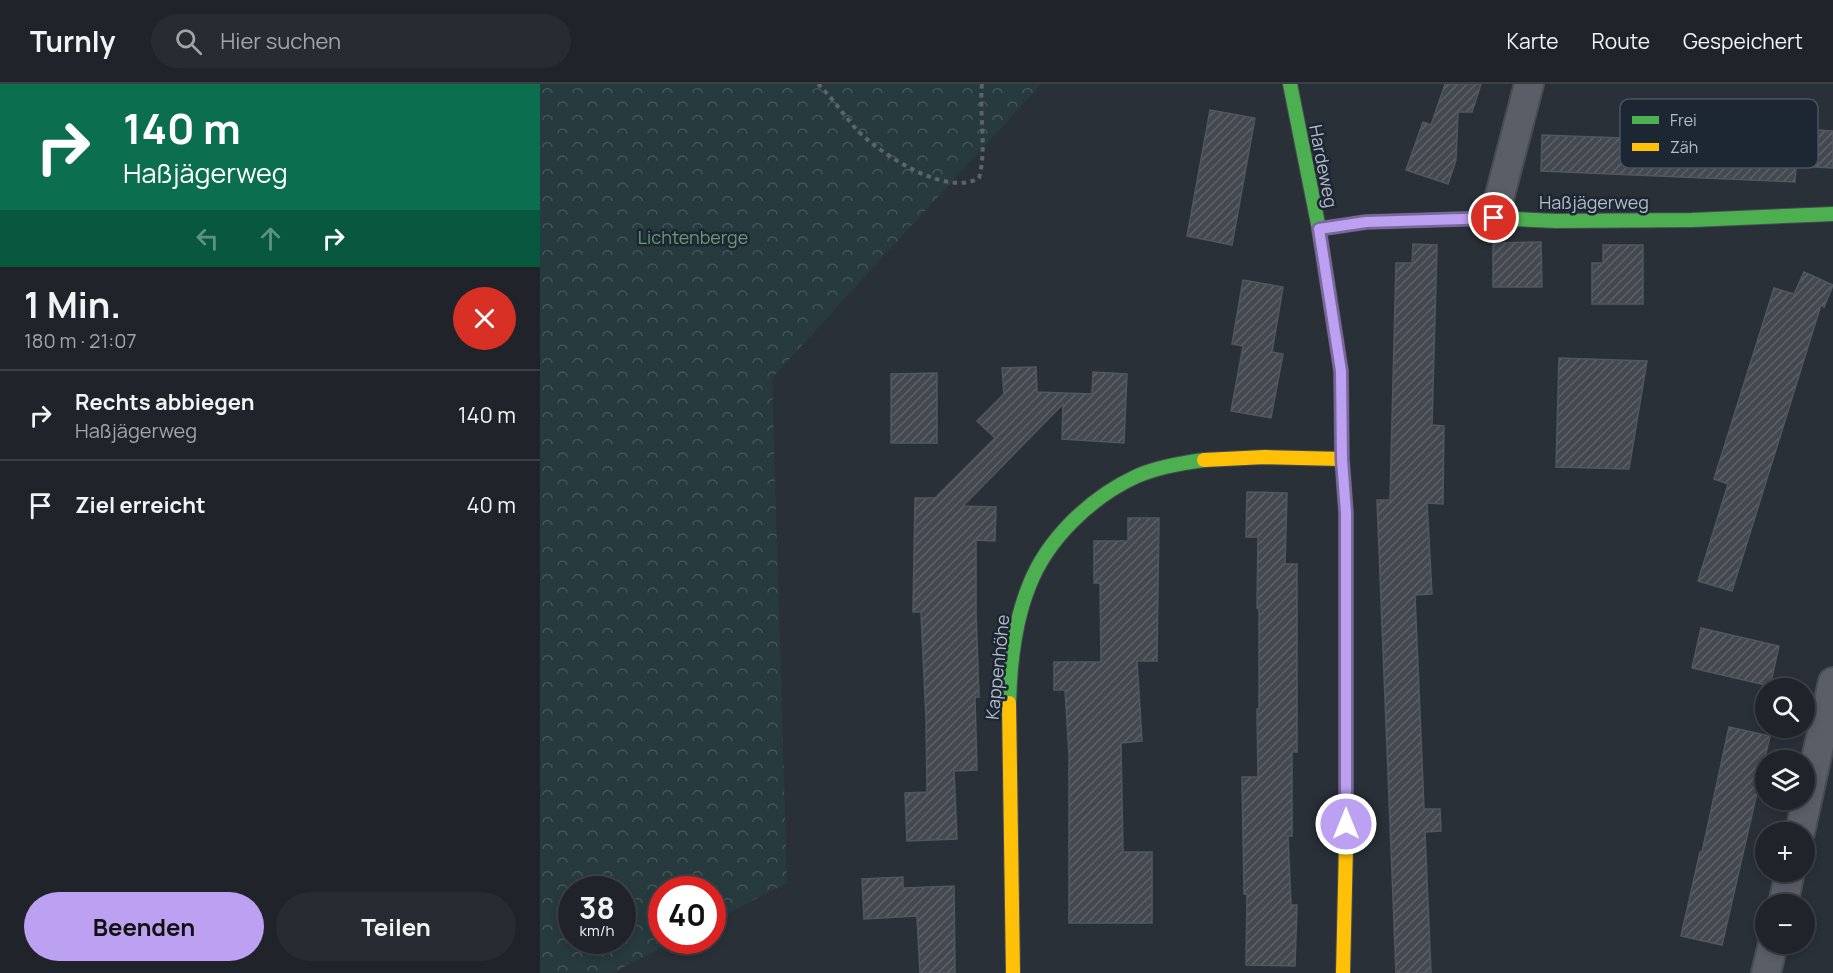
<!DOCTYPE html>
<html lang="de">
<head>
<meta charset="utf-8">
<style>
  :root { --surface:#20242a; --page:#282c32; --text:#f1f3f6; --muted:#a2a4a8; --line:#3d4147; --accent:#bca0f2 }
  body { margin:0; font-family:Manrope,sans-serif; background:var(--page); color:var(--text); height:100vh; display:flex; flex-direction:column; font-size:22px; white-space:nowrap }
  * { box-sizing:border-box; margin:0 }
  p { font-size:20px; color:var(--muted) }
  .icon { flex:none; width:33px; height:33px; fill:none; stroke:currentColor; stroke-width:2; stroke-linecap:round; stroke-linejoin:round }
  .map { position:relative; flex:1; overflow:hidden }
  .side { display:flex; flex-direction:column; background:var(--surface); width:540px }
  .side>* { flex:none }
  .banner { background:#0b6e4f; color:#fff; overflow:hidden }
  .tools { position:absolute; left:1215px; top:594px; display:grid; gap:12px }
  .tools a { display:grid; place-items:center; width:60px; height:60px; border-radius:50%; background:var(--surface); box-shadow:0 3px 9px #0003,0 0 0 2px var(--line); font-size:30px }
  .speed { position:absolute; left:18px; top:792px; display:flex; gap:12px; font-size:30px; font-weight:700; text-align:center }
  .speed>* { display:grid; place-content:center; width:78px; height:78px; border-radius:50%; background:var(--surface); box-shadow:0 3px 9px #0003,0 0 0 2px var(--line); line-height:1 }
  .speed small { font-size:15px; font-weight:400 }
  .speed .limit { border:9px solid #d22; background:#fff; color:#111 }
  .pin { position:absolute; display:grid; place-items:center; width:51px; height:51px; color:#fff; margin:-26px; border:3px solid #fff; border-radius:50%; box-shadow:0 2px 6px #0007 }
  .me { position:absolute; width:66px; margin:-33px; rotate:0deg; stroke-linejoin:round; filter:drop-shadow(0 0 4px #0008) }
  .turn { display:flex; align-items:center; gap:21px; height:126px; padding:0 24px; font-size:27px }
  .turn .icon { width:78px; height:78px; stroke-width:2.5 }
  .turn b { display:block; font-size:42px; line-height:51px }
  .lanes { display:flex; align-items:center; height:57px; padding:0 24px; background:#0003; justify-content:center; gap:30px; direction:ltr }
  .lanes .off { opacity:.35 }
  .round { display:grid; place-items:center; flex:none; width:63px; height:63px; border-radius:32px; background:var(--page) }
  .overview { display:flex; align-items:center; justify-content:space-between; height:102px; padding:0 24px }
  h1 { font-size:36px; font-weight:700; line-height:45px }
  .cta { display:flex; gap:12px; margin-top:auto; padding:12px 24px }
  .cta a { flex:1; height:69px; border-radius:36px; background:var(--accent); color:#111; font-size:24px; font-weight:700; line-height:69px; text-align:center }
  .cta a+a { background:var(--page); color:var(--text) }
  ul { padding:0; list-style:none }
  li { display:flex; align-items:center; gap:18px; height:90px; padding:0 24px; border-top:2px solid var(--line) }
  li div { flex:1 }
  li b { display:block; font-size:22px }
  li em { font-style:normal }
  header { display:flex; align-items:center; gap:36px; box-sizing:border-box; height:84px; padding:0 30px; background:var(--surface); border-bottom:2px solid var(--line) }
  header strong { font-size:28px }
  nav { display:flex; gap:33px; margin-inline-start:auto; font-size:21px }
  .search { width:420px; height:54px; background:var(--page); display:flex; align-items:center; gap:15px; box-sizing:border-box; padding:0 21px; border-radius:33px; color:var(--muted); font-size:22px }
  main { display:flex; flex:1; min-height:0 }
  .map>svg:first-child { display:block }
  .forest { fill:url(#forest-crowns); fill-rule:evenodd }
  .building { fill:url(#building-hatch); stroke:#52575f; stroke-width:1.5 }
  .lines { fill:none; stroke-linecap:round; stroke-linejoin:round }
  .street-casing { stroke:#484c53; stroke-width:32 }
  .fast-casing { stroke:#484c53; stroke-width:16 }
  .slow-casing { stroke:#484c53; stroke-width:16 }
  .path { stroke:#5d636a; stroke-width:4; stroke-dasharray:4.5 4.5; stroke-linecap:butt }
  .street { stroke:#5a5e66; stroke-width:28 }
  .fast { stroke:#4caf50; stroke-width:14 }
  .slow { stroke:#ffc107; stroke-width:14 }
  .route-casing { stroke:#7a689d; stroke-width:15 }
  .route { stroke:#bca0f2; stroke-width:10 }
  .labels { text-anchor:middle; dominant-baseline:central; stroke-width:5; stroke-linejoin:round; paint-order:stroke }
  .street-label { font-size:18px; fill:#b4bcc9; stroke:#1d2633 }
  .park-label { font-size:18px; fill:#6b9a76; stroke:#1d2633 }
  .key { fill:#1d2633; stroke:#4a5360; stroke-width:1.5 }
  .key-label { font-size:16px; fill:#b4bcc9 }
</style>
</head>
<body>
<header>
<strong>Turnly</strong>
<div class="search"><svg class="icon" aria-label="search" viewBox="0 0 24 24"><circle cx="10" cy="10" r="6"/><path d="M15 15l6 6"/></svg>Hier suchen</div>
<nav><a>Karte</a><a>Route</a><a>Gespeichert</a></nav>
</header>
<main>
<section class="side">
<div class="banner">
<div class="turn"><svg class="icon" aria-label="right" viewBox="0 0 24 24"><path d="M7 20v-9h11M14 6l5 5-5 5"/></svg><div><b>140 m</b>Haßjägerweg</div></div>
<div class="lanes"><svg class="icon off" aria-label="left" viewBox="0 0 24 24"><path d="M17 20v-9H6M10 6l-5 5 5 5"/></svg><svg class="icon off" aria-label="ahead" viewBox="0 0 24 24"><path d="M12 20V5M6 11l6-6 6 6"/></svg><svg class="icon" aria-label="right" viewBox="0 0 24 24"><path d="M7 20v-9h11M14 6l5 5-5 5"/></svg></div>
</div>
<div class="overview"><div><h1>1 Min.</h1><p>180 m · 21:07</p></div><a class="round" style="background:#d93025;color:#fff"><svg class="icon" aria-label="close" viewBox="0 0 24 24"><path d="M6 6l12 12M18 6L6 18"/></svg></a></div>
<ul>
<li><svg class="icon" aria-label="right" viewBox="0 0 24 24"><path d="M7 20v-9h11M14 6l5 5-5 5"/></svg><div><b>Rechts abbiegen</b><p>Haßjägerweg</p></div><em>140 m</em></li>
<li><svg class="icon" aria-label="arrive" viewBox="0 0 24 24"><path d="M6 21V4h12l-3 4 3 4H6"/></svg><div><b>Ziel erreicht</b></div><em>40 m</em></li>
</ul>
<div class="cta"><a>Beenden</a><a>Teilen</a></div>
</section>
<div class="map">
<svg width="1293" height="889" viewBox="0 0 1293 889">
  <defs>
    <pattern id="forest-crowns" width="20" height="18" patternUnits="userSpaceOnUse" patternTransform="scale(1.5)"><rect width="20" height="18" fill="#273a3e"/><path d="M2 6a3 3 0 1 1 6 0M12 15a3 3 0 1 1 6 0" fill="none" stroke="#445559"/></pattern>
    <pattern id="building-hatch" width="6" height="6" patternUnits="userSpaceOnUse" patternTransform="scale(1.5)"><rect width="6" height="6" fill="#444950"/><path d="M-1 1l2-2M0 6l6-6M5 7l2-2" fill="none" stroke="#5d6168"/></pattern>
  </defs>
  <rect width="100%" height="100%" fill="#2a3038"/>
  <path class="forest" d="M 0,0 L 501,0 L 232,294 L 247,799 L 173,837 L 172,806 L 122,806 L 122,856 L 135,857 L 72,889 L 0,889 ZM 32,806 L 82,806 L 82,856 L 32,856 Z"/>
  <path class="building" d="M 905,0 L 941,0 L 932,28 L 918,28 L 916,76 L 908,100 L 866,86 L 883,38 L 891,41 Z
    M 670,26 L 715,34 L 692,161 L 647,152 Z
    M 1084,39 L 1157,42 L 1157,57 L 1230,60 L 1230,46 L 1259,48 L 1259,45 L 1293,47 L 1293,84 L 1256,82 L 1255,98 L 1001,87 L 1002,51 L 1084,54 Z
    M 1001,158 L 1002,203 L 953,203 L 953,159 Z
    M 873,160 L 897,161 L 892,341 L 904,342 L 903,420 L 887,419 L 892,510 L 875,511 L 884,725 L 900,725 L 901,747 L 885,748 L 891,889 L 856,889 L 837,416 L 850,416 L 856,179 L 872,179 Z
    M 1063,161 L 1103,161 L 1103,220 L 1052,220 L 1052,179 L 1063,179 Z
    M 1264,188 L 1293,201 L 1284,223 L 1281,221 L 1192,507 L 1158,497 L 1188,400 L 1174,395 L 1234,204 L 1254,210 Z
    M 703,196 L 743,203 L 732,268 L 743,270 L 731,334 L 691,327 L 703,262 L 692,260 Z
    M 1019,274 L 1107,277 L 1089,385 L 1016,383 Z
    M 496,283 L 497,308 L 552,310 L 553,288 L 587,290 L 584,359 L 522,355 L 523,320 L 423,422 L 456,423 L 455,457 L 436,456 L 436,528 L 439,613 L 435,613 L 437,686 L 414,687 L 417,755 L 367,757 L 365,709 L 387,708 L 386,635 L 381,528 L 373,528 L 375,414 L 395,414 L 455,354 L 437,337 L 464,310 L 462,284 Z
    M 397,289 L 397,359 L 351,359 L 351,290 Z
    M 707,408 L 747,409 L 745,480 L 757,480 L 757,668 L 752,668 L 752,752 L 748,752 L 751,821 L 757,821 L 755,882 L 706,881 L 707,810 L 704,810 L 702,693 L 718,693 L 717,625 L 719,625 L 719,525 L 717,524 L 718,453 L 706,453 Z
    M 588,434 L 619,434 L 617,577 L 597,577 L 602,657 L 581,659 L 583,768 L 612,768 L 612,839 L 529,839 L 529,670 L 525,606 L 514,606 L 514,578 L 561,578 L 560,499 L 554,499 L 554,457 L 588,457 Z
    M 1161,544 L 1239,562 L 1230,602 L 1152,584 Z
    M 1189,643 L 1230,652 L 1182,861 L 1141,852 L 1160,768 L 1162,768 Z
    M 363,793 L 363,804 L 414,802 L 415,889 L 380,889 L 377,832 L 324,835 L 322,795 Z"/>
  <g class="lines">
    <defs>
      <path id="street" d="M 954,134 L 989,0
        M 1260,748 L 1293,598
        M 1243,820 L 1250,788
        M 1226,889 L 1233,860"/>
      <path id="fast" d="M 750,0 L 779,145 L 801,287 L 802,375 L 806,428 L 806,558
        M 779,145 L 826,138 L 954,134 L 1016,137 L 1152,136 L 1293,130
        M 469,619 C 470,579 474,539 489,502 C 507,455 551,413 597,392 C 618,383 641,379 664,376"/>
      <path id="slow" d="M 664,376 L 725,373 L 802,375
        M 469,619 L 473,889
        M 803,889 L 806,761 L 806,558"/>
    </defs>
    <use href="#street" class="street-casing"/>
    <use href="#fast" class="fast-casing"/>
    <use href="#slow" class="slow-casing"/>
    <path class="path" d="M 278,0 C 294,15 305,34 320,49 C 344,72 407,113 439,94 C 447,65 439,31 442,0"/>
    <use href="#street" class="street"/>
    <use href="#fast" class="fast"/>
    <use href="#slow" class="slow"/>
  </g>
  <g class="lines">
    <defs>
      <path id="route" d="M 806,740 L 806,429 L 802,375 L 801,287 L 779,145 L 826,138 L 954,134"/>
    </defs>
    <use href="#route" class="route-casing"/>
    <use href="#route" class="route"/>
  </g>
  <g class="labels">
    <g class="street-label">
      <text transform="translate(784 82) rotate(79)">Hardeweg</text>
      <text x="1054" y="118">Haßjägerweg</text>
      <text transform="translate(457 583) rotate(-84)">Kappenhöhe</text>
    </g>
    <g class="park-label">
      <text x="153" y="153">Lichtenberge</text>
    </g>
  </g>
  <rect x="1080" y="15" width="198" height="69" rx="9" class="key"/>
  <rect x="1092" y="32" width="27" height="8" fill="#4caf50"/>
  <rect x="1092" y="59" width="27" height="8" fill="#ffc107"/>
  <g class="key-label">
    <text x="1130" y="42">Frei</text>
    <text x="1130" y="69">Zäh</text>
  </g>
</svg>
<div class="tools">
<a><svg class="icon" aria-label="search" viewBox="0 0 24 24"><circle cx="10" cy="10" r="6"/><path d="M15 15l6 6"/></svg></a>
<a><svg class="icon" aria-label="layers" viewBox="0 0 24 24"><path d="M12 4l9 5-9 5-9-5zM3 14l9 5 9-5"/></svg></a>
<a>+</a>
<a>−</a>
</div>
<div class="speed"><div>38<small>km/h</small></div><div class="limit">40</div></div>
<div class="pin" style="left:954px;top:134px;background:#d93025"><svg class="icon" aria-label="arrive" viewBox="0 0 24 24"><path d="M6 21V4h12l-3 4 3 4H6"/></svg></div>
<svg class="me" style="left:806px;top:740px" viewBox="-20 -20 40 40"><circle r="17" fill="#bca0f2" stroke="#fff" stroke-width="3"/><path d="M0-11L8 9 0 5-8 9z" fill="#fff"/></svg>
</div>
</main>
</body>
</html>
